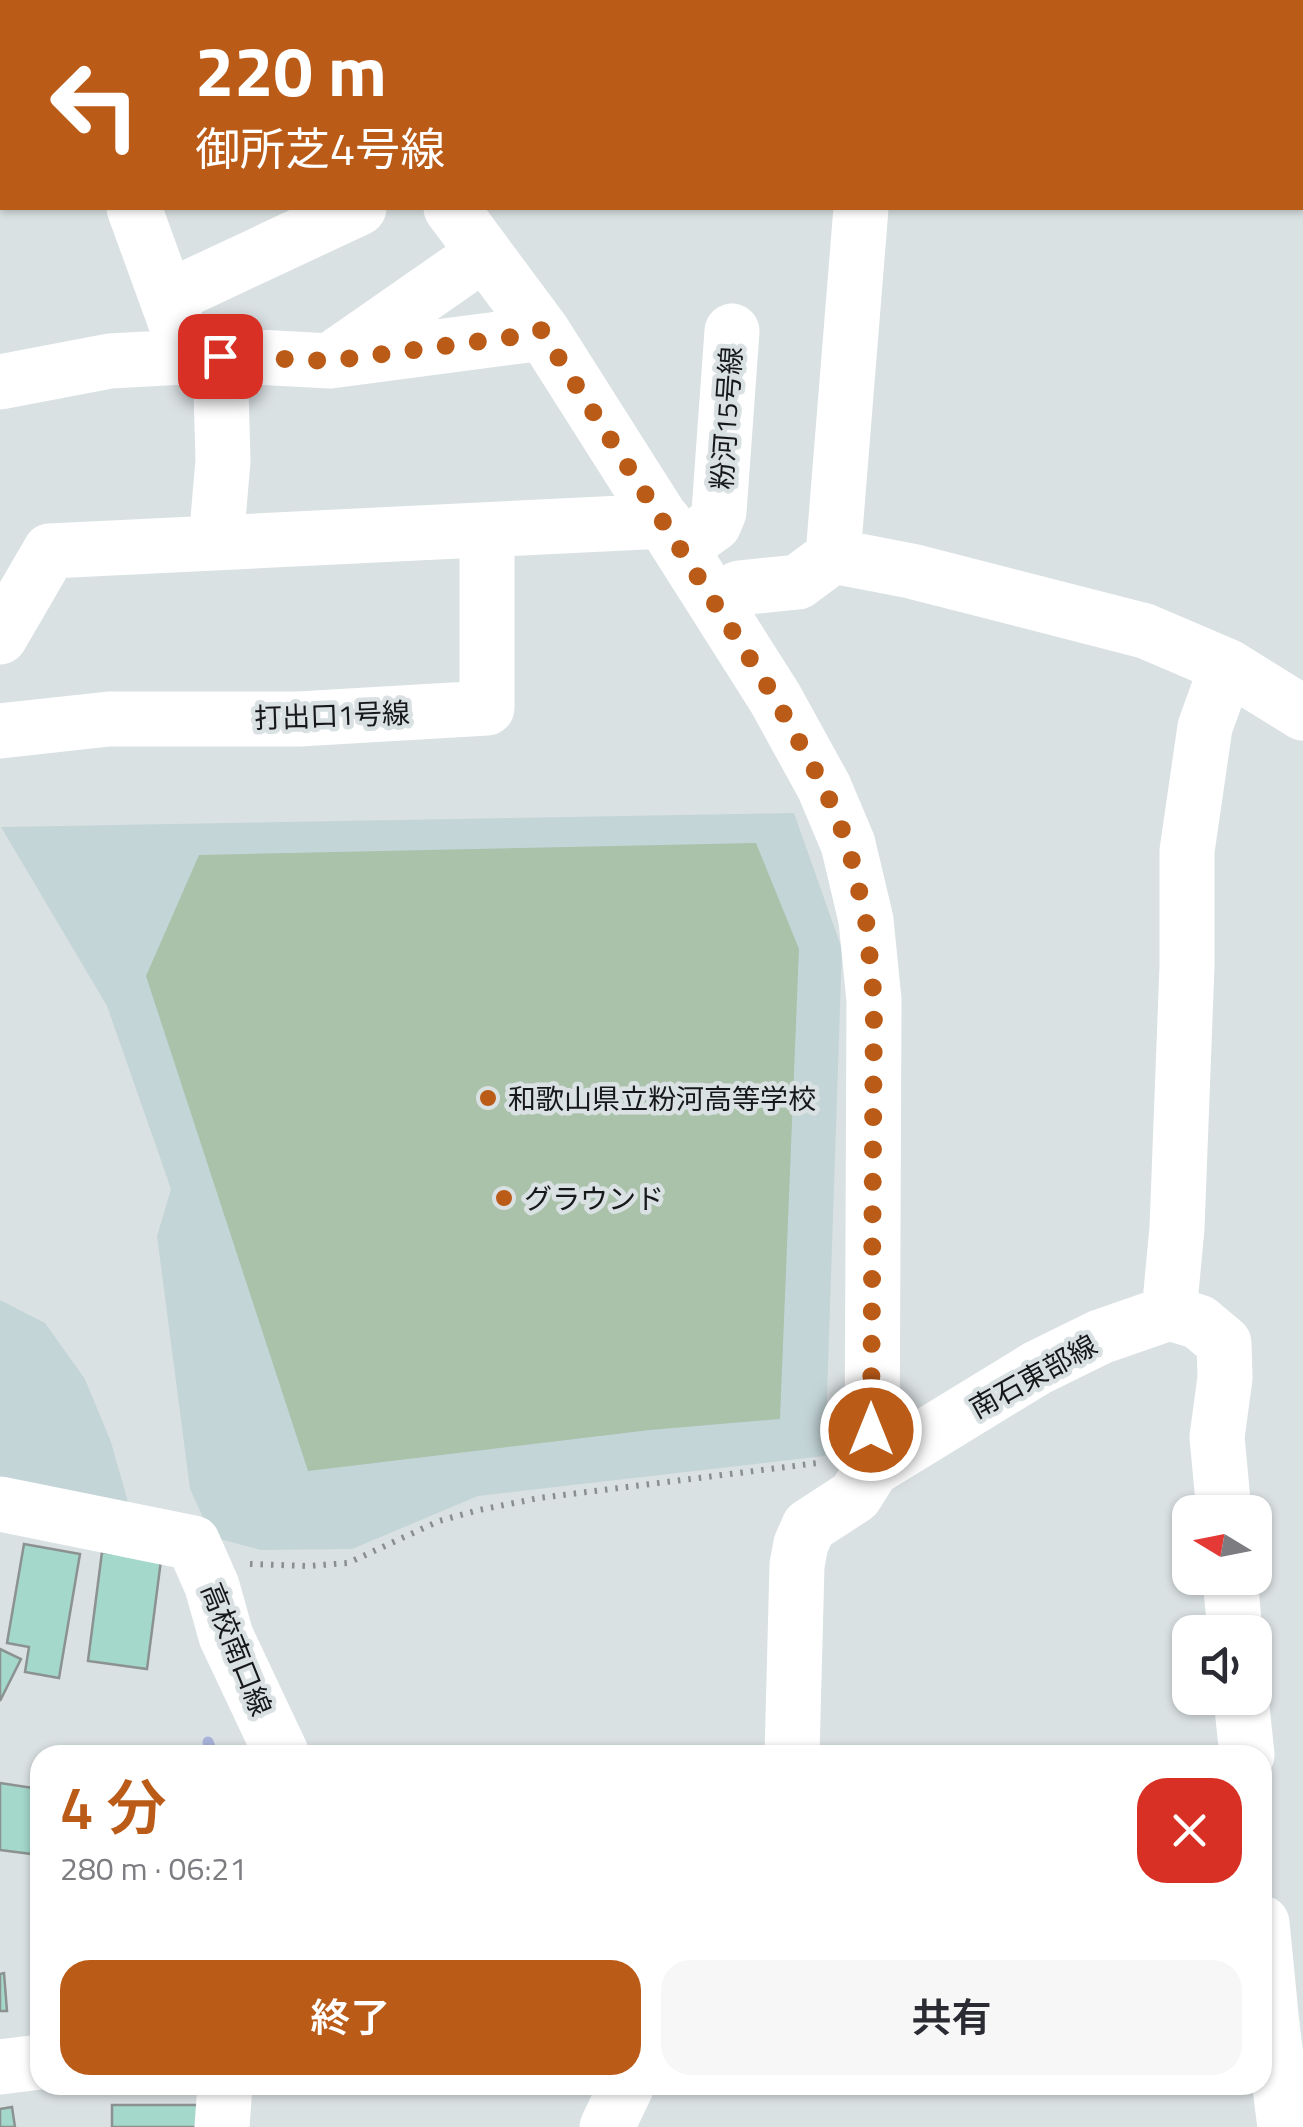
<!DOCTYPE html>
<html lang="ja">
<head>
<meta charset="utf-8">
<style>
  :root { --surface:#fff; --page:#f7f7f7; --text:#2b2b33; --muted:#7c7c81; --accent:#bb5b18 }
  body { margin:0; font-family:"Titillium Web","Noto Sans JP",sans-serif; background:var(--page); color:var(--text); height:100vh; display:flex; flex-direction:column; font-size:38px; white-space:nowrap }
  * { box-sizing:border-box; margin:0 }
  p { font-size:32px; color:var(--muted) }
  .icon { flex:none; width:55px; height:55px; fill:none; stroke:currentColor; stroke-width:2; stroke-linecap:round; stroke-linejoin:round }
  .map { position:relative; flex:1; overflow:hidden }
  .drawer { position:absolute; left:30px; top:1745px; width:1242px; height:350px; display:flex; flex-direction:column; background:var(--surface); border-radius:30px; box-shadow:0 2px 8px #0004 }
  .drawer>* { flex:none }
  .top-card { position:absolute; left:0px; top:0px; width:1305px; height:210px; box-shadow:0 2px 8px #0004; background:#bb5b18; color:#fff; overflow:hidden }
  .needle { width:65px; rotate:280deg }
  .tools { position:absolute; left:1172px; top:1495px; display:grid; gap:20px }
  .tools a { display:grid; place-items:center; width:100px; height:100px; border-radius:20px; background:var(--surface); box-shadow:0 2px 8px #0004; font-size:50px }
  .pin { position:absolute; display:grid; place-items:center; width:85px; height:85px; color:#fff; margin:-42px; border-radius:20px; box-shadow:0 5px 15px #0006 }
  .me { position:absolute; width:110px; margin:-55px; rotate:0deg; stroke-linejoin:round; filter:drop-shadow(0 0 8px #0008) }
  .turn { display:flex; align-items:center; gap:35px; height:210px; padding:0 30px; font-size:45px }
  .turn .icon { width:130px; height:130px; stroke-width:2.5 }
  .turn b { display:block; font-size:70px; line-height:85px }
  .round { display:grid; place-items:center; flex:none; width:105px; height:105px; border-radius:30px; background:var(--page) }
  .summary { display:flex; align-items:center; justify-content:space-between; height:170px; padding:0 30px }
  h1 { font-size:60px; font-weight:600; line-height:75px; color:var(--accent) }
  .action { display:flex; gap:20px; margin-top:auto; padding:20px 30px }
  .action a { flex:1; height:115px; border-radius:30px; background:var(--accent); color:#fff; font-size:40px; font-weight:600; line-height:115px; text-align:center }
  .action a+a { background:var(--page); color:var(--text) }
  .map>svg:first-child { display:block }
  .built { fill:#c4d5d8 }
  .green { fill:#aac1aa }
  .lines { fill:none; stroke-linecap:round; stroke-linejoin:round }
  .stream { stroke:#a8b2da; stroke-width:11 }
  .building { fill:#a3d8cb; stroke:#8b9290; stroke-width:2.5 }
  .path { stroke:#898e8f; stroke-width:6; stroke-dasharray:2.5 8; stroke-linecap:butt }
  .minor { stroke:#fff; stroke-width:55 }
  .major { stroke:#fff; stroke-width:55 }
  .route { stroke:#bb5b18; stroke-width:18; stroke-dasharray:0 32.4 }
  .poi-dot { fill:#bb5b18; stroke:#dae1e3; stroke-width:4 }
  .labels { text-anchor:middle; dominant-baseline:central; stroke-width:9; stroke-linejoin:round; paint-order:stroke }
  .street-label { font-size:28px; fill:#161819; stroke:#dae1e3 }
  .poi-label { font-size:28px; fill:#161819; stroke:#dae1e3; text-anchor:start }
</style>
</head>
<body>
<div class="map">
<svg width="1303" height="2127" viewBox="0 0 1303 2127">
  <rect width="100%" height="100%" fill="#dae1e3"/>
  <path class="built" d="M 794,813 L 842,949 L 825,1456 L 478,1496 L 352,1549 L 261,1550 L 212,1537 L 190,1489 L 157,1236 L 171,1189 L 107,1006 L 1,827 Z
    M 0,1300 L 45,1323 L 85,1379 L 111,1442 L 132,1516 L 0,1488 Z"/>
  <path class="green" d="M 756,843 L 799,949 L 780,1419 L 650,1430 L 308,1471 L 146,976 L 199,855 Z"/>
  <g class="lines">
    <path class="stream" d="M 208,1742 L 213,1755"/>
  </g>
  <path class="building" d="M 24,1544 L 80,1554 L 59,1678 L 25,1672 L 29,1647 L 7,1643 Z
    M 102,1552 L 161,1560 L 147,1669 L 88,1661 Z
    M 0,1649 L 21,1659 L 0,1701 Z
    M 0,1783 L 40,1789 L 40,1842 L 33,1841 L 32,1854 L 0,1850 Z
    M 4,1973 L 7,2011 L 0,2011 L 0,1974 Z
    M 112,2105 L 205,2105 L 205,2127 L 112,2127 Z
    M 12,2107 L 15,2127 L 0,2127 L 0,2109 Z"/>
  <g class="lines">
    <path class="path" d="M 250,1564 L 308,1566 L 348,1563 L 439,1521 L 479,1510 L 539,1498 L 818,1463"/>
    <path class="minor" d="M 348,2 L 361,0
      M 134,208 L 178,329
      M 451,208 L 543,332 L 775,698 L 824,787 L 848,844 L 866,920 L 874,1000 L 872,1469
      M 169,297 L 359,208
      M 335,357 L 460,270
      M 0,382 L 110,361 L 220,355 L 330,361 L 528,335 L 541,330
      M 216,542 L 223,461 L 220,355
      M 681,548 L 714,524 L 719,512 L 732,331
      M 833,556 L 911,571 L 1145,631 L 1227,666 L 1303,713
      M 717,606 L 739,588 L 798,582 L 833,556 L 861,208
      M 0,637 L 50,551 L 664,521
      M 0,731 L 109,719 L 299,719 L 487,708 L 487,531
      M 1169,1313 L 1177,1228 L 1187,966 L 1187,851 L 1205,727 L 1227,666
      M 0,1504 L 193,1543 L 212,1586 L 226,1636 L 282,1755
      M 1230,1578 L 1235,1632
      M 1241,1698 L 1247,1755
      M 792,1755 L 797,1565 L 801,1544 L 809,1526 L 855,1496 L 872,1469 L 1037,1368 L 1100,1337 L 1169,1313 L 1199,1322 L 1224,1343 L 1225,1378 L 1217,1437 L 1224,1512
      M 1262,1923 L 1272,2025
      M 222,2127 L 225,2085
      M 607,2127 L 627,2085"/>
    <path class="major" d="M 1272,2025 L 1285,2127
      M 0,2067 L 40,2062"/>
  </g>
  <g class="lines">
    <path class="route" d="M 220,356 L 330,361 L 528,335 L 541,330 L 775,698 L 824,787 L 848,844 L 866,920 L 874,1000 L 871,1430"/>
  </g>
  <g class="poi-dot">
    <circle cx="488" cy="1098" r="10"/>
    <circle cx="504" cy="1198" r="10"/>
  </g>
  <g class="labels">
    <g class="street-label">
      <text transform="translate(726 418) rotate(-86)">粉河15号線</text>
      <text transform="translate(332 715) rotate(-2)">打出口1号線</text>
      <text transform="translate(1033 1376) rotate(-29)">南石東部線</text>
      <text transform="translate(237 1649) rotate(68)">高校南口線</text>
    </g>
    <g class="poi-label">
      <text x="508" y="1098">和歌山県立粉河高等学校</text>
      <text x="524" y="1198">グラウンド</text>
    </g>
  </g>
</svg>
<div class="tools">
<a><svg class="needle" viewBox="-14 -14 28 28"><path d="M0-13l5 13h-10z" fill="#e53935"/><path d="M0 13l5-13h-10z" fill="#7c7c81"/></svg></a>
<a><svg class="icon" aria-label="sound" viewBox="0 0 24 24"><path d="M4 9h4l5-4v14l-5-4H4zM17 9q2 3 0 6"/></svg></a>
</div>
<div class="pin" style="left:220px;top:356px;background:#d93025"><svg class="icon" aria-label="arrive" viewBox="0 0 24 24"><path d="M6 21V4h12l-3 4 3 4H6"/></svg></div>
<svg class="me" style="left:871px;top:1430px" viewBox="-20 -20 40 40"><circle r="17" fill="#bb5b18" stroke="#fff" stroke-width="3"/><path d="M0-11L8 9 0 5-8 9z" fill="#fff"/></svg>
<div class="top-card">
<div class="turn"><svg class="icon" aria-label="left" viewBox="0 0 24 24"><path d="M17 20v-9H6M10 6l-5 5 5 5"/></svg><div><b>220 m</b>御所芝4号線</div></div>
</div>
<section class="drawer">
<div class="summary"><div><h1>4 分</h1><p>280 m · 06:21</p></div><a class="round" style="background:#d93025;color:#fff"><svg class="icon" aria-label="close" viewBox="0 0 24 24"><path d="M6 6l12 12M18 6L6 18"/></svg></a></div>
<div class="action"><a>終了</a><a>共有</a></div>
</section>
</div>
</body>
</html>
